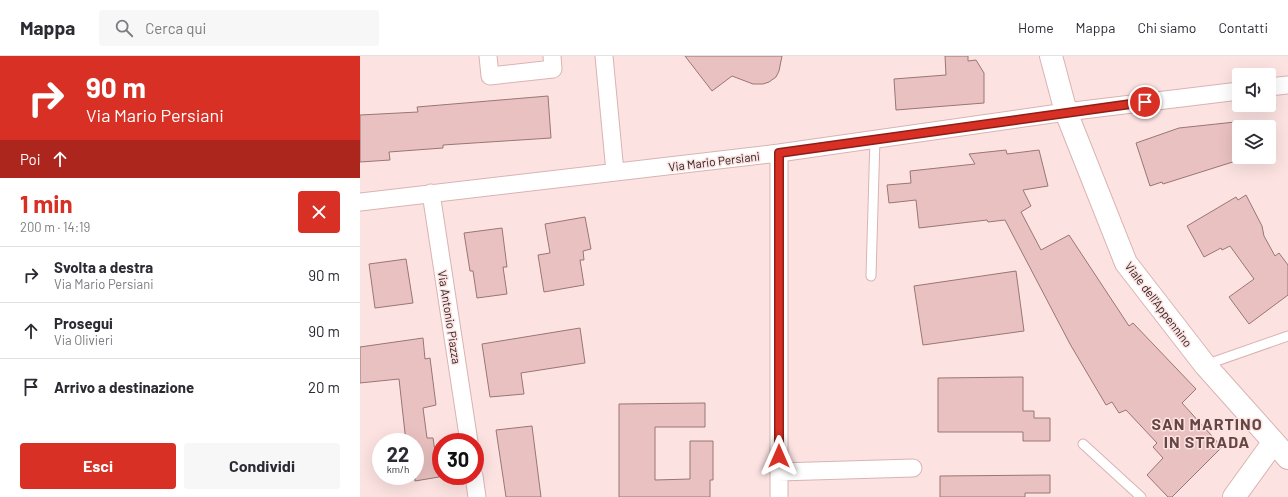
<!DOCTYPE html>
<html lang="it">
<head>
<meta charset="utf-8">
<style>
  :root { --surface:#fff; --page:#f7f7f7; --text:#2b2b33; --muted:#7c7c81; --line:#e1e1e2; --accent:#d93025 }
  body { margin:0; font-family:Barlow,sans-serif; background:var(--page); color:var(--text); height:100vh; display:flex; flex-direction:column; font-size:15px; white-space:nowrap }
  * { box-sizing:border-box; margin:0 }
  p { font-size:13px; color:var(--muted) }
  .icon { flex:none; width:22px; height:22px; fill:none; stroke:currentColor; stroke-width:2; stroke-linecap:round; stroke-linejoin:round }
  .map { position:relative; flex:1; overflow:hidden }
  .panel { display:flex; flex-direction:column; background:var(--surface); width:360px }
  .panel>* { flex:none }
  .hud { background:#d93025; color:#fff; overflow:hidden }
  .fabs { position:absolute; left:872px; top:12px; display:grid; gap:8px }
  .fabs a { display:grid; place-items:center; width:44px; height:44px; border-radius:4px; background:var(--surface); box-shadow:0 4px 16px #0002; font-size:20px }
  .speed { position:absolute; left:12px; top:377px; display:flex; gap:8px; font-size:20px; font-weight:700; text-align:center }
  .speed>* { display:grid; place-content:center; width:52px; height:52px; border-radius:50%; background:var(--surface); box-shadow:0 4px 16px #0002; line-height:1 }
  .speed small { font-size:10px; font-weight:400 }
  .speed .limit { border:6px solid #d22; background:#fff; color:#111 }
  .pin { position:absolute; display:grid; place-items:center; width:34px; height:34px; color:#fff; margin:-17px; border:2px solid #fff; border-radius:50%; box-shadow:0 1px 4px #0007 }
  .me { position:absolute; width:44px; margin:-22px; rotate:0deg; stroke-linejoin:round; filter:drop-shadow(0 0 3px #0008) }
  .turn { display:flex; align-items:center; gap:14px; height:84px; padding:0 20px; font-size:18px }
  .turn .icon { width:52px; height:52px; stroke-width:2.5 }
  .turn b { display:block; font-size:28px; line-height:34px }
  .then { display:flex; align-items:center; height:38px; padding:0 20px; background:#0003; gap:8px; font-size:15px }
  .round { display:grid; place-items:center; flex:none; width:42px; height:42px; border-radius:4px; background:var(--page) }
  .overview { display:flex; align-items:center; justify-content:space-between; height:68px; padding:0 20px }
  h1 { font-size:24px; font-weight:700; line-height:30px; color:var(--accent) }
  .primary-button { display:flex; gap:8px; margin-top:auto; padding:8px 20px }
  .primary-button a { flex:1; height:46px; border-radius:4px; background:var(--accent); color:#fff; font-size:16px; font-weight:700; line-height:46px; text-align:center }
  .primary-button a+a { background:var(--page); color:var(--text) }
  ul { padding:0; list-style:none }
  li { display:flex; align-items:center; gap:12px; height:56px; padding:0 20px; border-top:1px solid var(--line) }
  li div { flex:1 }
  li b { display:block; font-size:15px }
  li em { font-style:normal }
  header { display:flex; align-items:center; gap:24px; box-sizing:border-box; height:56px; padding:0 20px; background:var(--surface); border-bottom:1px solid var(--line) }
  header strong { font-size:19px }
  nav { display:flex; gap:22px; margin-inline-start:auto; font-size:14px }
  .search { width:280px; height:36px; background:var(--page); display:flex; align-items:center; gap:10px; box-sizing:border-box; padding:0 14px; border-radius:4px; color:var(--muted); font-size:15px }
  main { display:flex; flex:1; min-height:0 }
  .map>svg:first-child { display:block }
  .building { fill:#e9c1c0; stroke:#997675 }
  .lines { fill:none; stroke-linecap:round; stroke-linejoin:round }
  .lane-casing { stroke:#d9b3b1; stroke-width:11 }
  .street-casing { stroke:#d9b3b1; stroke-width:19 }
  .secondary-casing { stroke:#d9b3b1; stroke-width:24 }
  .lane { stroke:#fff; stroke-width:9 }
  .street { stroke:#fff; stroke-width:17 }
  .secondary { stroke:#fff; stroke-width:22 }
  .route-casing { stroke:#8d1f18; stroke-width:10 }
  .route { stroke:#d93025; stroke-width:7 }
  .labels { text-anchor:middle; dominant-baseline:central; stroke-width:3; stroke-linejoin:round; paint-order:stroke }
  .street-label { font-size:12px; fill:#322323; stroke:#fce3e2 }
  .district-label { font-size:16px; font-weight:bold; letter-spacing:1px; fill:#654544; stroke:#fce3e2 }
</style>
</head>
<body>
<header>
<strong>Mappa</strong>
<div class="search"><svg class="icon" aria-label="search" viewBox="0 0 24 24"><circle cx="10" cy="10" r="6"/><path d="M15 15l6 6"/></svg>Cerca qui</div>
<nav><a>Home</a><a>Mappa</a><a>Chi siamo</a><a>Contatti</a></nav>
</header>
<main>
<section class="panel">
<div class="hud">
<div class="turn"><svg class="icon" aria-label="right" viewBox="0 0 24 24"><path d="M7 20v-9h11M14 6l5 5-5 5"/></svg><div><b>90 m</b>Via Mario Persiani</div></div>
<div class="then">Poi<svg class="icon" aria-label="ahead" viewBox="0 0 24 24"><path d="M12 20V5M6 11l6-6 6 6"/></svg></div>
</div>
<div class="overview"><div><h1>1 min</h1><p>200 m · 14:19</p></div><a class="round" style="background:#d93025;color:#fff"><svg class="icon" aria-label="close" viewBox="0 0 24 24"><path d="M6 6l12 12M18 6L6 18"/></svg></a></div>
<ul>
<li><svg class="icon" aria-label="right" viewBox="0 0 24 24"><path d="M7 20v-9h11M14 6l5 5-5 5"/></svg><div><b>Svolta a destra</b><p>Via Mario Persiani</p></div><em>90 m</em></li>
<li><svg class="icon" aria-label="ahead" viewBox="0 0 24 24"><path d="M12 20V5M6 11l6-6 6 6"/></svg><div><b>Prosegui</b><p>Via Olivieri</p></div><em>90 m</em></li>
<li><svg class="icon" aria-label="arrive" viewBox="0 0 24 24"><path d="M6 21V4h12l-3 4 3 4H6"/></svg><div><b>Arrivo a destinazione</b></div><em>20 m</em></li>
</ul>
<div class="primary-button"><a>Esci</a><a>Condividi</a></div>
</section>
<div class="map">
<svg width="928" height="441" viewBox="0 0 928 441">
  <rect width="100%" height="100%" fill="#fce3e2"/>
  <path class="building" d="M 325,0 L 422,0 L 419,15 L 416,21 L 409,26 L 403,28 L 393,28 L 372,20 L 352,35 Z
    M 585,0 L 608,0 L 608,5 L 616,4 L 624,17 L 624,47 L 536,54 L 534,23 L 586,19 Z
    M 188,40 L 191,82 L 83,89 L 83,92 L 29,96 L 30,104 L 0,106 L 0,59 L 58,56 L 57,51 Z
    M 875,66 L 879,73 L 879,104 L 803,128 L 802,126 L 790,130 L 776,87 L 819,72 Z
    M 646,94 L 647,98 L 679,94 L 688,130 L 663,134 L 671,150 L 661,156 L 681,194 L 709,179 L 769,270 L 773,267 L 836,333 L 822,347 L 862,391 L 812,441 L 808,441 L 787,419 L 803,402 L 793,391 L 797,387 L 766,354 L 759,357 L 752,346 L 746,349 L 710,288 L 645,164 L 628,166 L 627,164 L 559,172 L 556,144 L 529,147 L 527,129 L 551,127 L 550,115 L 615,108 L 609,98 Z
    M 886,139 L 902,170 L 904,180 L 915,200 L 919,197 L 928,209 L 928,239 L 889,268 L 869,241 L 894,223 L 870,190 L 862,194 L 861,192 L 844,201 L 827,170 L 876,141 L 878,144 Z
    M 225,161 L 231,193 L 223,195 L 224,204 L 220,204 L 224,229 L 184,236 L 178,199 L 190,197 L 185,168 Z
    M 142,172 L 147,211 L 143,211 L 147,238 L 117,242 L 113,215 L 110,215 L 104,177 Z
    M 46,203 L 53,247 L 15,252 L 9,208 Z
    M 656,215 L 664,275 L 563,289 L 554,230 Z
    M 220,272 L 225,307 L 161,317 L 164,338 L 130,341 L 122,288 Z
    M 63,282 L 65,303 L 70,302 L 76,349 L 63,352 L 67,382 L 73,382 L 79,421 L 55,425 L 55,386 L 46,386 L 39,323 L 0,327 L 0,291 Z
    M 663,321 L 663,355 L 674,355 L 674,362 L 690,362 L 690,385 L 663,385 L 663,376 L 578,376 L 578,322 Z
    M 345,347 L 345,371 L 295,371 L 295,424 L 330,423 L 330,385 L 353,385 L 353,424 L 350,424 L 350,441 L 259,441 L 259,348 Z
    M 172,370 L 181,441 L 146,441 L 136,374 Z
    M 690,419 L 690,437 L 665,437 L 665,441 L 580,441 L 580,420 Z"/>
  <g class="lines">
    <defs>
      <path id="lane" d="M 511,220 L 515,82
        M 845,309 L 928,280
        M 723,388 L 781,441"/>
      <path id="street" d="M 128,0 L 130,20 L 193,13 L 192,0
        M 244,0 L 255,116
        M 909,31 L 928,29
        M 71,137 L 109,386
        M 0,146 L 419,97 L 706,56 L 879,35
        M 419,416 L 553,412
        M 114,420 L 117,441
        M 419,441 L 419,97"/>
      <path id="secondary" d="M 691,0 L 706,56 L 766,207 L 845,309 L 928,402
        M 874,441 L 913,387"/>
    </defs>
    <use href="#lane" class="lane-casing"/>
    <use href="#street" class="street-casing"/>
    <use href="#secondary" class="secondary-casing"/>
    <use href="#lane" class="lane"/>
    <use href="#street" class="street"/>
    <use href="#secondary" class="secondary"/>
  </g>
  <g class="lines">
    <defs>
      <path id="route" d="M 419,400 L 419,97 L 785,46"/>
    </defs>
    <use href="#route" class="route-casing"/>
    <use href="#route" class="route"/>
  </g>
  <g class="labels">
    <g class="street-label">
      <text transform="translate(354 105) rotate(-7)">Via Mario Persiani</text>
      <text transform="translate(799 248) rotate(53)">Viale dell'Appennino</text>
      <text transform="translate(90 261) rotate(81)">Via Antonio Piazza</text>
    </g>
    <g class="district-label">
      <text x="847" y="367">SAN MARTINO<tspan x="847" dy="18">IN STRADA</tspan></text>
    </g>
  </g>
</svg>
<div class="fabs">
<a><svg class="icon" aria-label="sound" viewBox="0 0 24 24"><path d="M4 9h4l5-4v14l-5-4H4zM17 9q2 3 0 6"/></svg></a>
<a><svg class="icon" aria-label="layers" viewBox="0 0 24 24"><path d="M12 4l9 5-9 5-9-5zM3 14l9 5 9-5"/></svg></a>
</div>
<div class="speed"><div>22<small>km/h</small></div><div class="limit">30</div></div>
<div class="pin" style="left:785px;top:46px;background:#d93025"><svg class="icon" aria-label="arrive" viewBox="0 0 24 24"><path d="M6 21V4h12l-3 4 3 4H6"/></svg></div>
<svg class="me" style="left:419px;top:400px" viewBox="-20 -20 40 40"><path d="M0-17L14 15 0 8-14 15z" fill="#d93025" stroke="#fff" stroke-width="4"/></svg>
</div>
</main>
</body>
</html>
